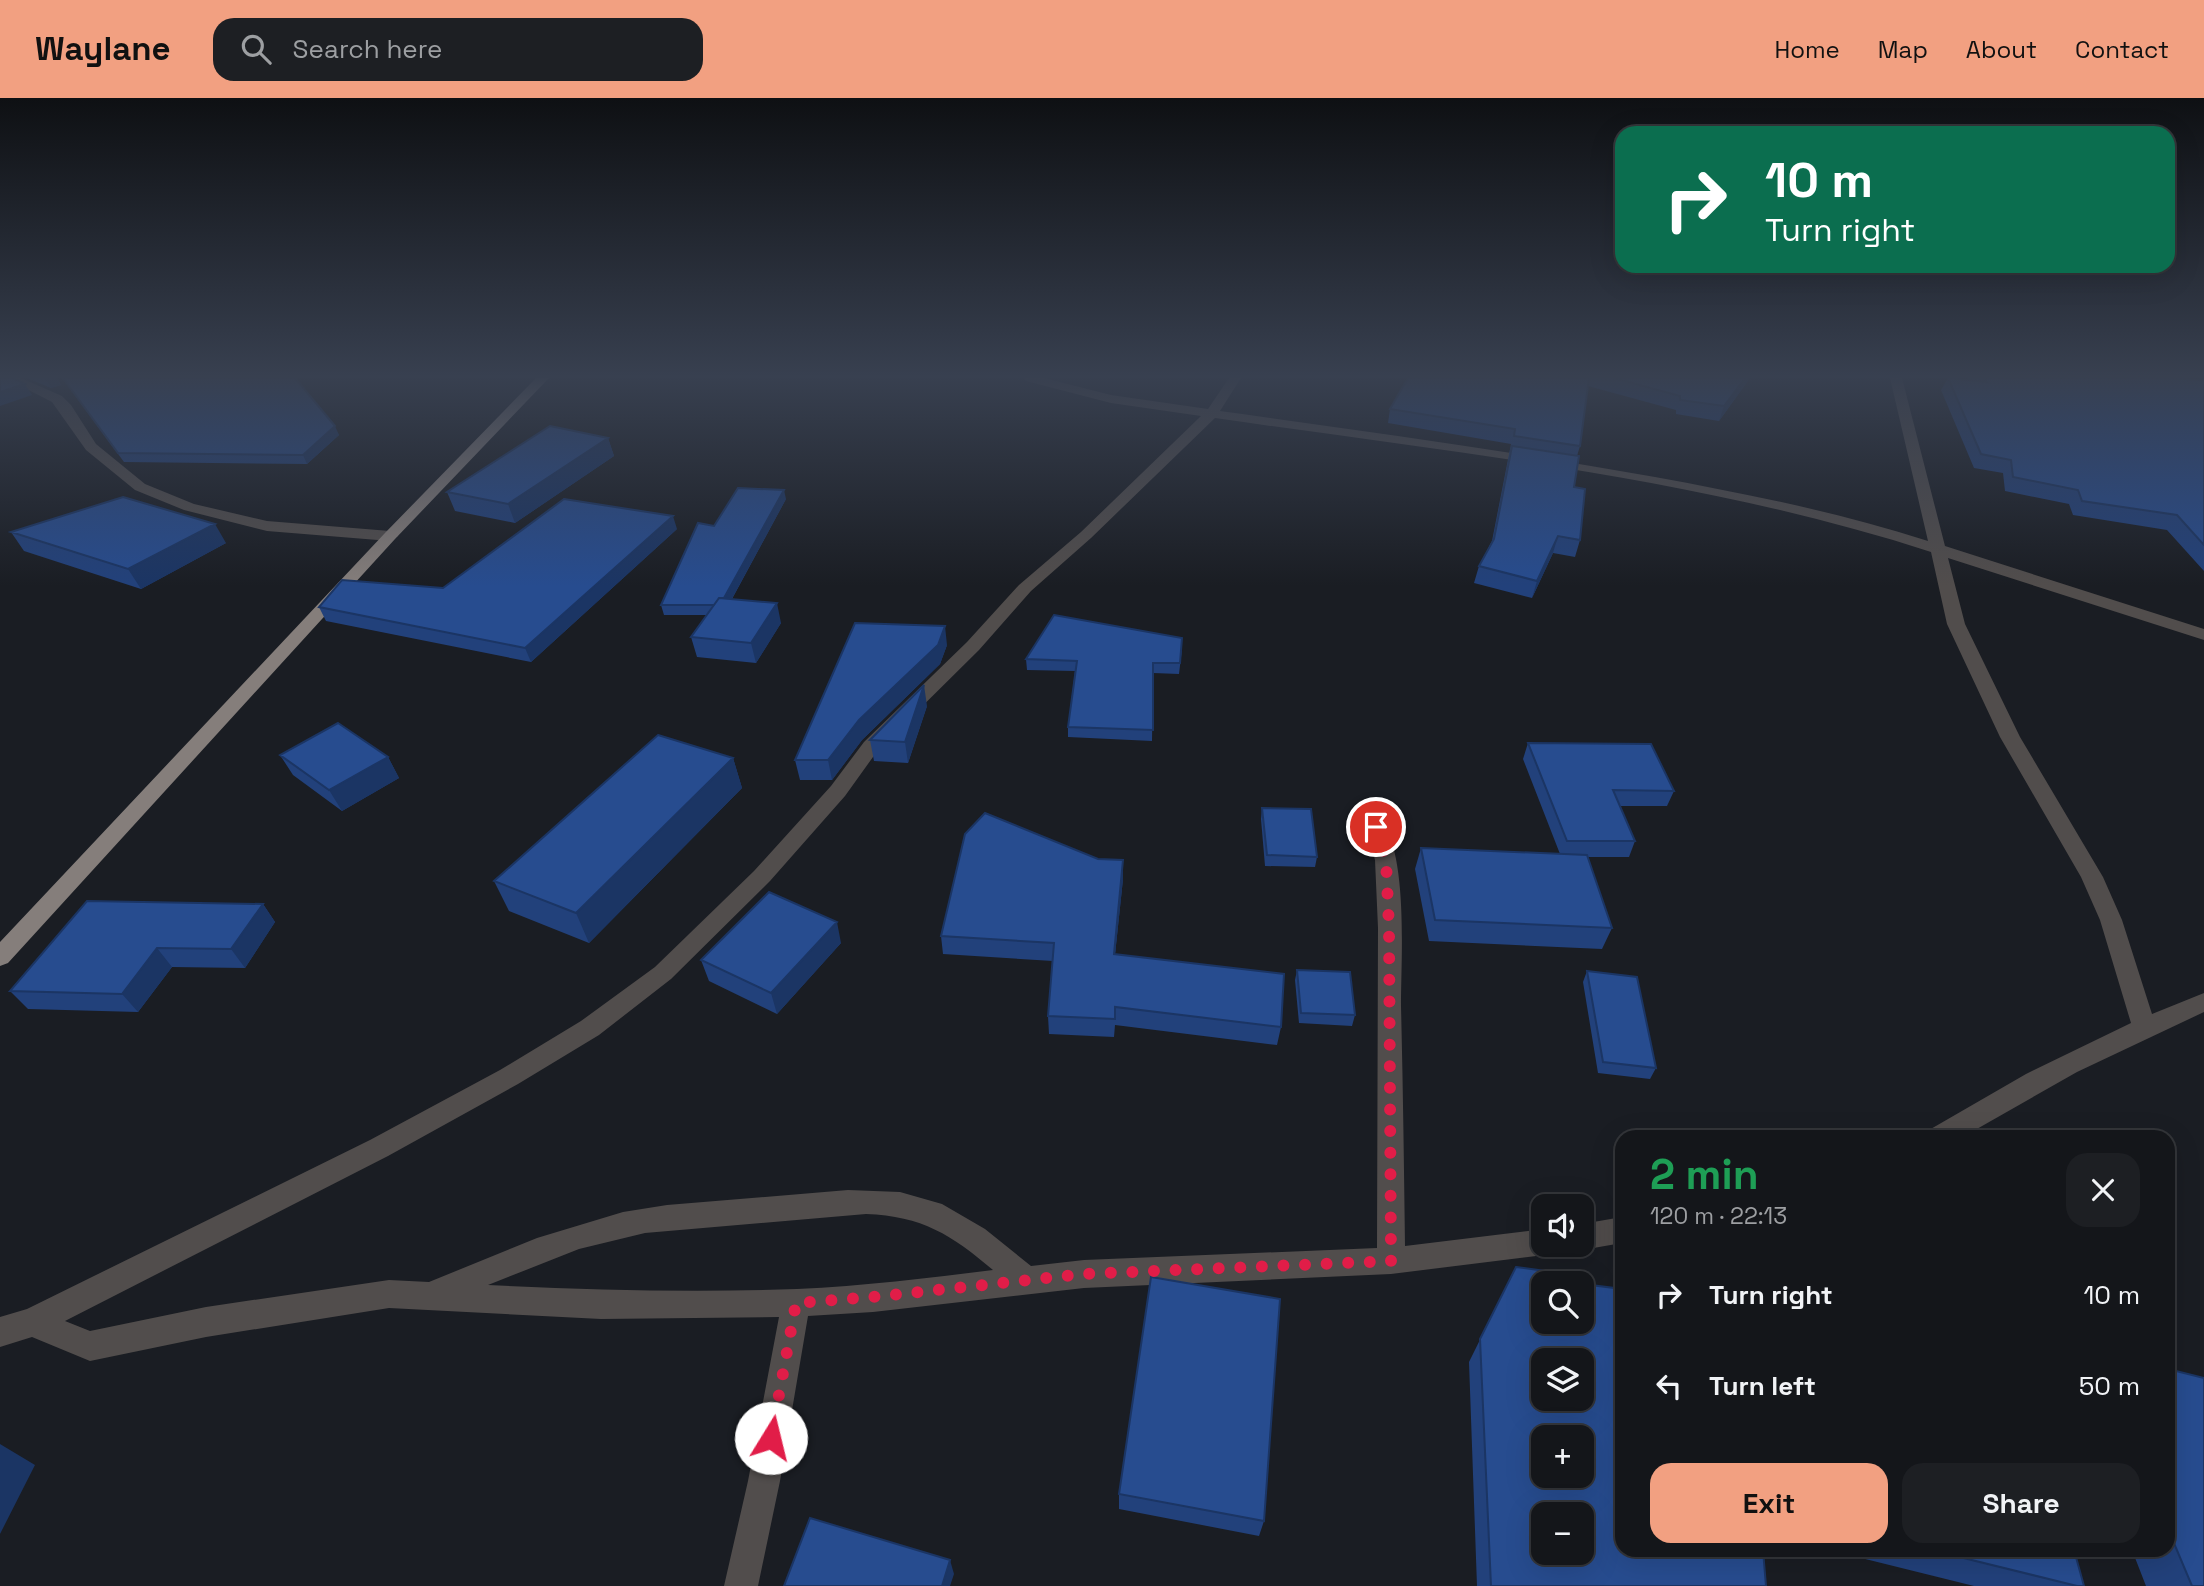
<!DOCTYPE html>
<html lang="en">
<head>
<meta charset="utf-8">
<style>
  :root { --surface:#14161a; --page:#1d1f23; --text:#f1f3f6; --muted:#9d9fa2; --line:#333539; --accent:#f2a081 }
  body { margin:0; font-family:"Space Grotesk",sans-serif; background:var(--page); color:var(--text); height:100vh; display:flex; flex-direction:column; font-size:26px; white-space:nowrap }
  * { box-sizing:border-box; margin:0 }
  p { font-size:23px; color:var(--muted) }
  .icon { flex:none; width:38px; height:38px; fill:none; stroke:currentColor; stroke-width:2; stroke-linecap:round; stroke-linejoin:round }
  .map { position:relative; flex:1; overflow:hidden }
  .sheet { position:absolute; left:1615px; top:1032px; width:560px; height:427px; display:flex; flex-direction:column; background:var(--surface); border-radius:21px; box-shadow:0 7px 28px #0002,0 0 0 2px var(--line) }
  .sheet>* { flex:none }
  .guide { position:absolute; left:1615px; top:28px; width:560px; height:147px; border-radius:21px; box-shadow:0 7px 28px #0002,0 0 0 2px var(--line); background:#0b6e4f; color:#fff; overflow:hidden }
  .buttons { position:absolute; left:1531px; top:1096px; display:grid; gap:14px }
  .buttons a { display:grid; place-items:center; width:63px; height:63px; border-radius:14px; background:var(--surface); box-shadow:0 7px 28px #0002,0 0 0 2px var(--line); font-size:35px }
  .pin { position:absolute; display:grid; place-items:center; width:60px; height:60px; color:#fff; margin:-30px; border:4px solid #fff; border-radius:50%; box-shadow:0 2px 7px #0007 }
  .me { position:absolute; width:77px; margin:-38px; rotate:9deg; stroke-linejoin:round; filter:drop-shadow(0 0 5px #0008) }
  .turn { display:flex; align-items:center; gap:24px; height:147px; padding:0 35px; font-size:32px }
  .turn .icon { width:91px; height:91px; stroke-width:2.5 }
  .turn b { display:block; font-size:49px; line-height:60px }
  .round { display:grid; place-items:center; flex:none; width:74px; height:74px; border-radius:21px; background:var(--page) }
  .overview { display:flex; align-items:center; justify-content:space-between; height:119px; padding:0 35px }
  h1 { font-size:42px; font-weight:700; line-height:52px; color:#1e9e55 }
  .cta { display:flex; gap:14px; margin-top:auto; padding:14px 35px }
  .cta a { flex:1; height:80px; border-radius:21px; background:var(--accent); color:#111; font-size:28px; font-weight:700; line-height:80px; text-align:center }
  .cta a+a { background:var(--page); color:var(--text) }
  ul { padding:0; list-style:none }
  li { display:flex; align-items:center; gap:21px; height:91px; padding:0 35px }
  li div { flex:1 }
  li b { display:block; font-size:26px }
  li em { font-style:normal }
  header { display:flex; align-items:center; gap:42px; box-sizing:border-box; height:98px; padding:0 35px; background:var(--accent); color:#111 }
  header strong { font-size:33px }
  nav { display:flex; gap:38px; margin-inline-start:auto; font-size:24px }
  .search { width:490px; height:63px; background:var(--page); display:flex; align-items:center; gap:18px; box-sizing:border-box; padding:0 24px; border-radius:21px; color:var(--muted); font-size:26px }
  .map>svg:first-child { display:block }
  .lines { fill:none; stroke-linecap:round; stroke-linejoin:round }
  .minor { fill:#514d4c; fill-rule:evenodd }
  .major { fill:#857e7b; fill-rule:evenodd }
  .wall { fill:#22417b }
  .shaded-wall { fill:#1b3564 }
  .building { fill:#274c8f; stroke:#1b3564; stroke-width:2; fill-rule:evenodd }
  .route { stroke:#e11d48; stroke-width:12; stroke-dasharray:0 21.6 }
</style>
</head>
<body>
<header>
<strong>Waylane</strong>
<div class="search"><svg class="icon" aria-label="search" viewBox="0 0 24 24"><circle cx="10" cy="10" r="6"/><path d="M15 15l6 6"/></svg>Search here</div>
<nav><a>Home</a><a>Map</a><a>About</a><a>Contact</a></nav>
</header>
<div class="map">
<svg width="2204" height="1488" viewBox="0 0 2204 1488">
  <rect width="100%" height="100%" fill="#1a1d23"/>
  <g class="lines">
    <path class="minor" d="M 5,280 L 21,280 L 62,298 L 71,307 L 96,346 L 145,386 L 194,406 L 267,423 L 390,433 L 398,438 L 390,443 L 267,433 L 184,412 L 135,392 L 86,352 L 52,304 Z
      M 1024,280 L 1044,280 L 1111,297 L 1208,311 L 1229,280 L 1241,280 L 1220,313 C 1365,333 1510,353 1655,379 C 1747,396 1838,414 1928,443 L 1890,280 L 1902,280 L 1945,448 L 2204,531 L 2204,542 L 1948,460 L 1965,526 L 2020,639 L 2103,779 L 2122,822 L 2152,916 L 2204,895 L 2204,914 L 2077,974 L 1961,1040 L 1925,1040 L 1929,1032 L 2026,976 L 2131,925 L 2100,822 L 2081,779 L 2000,639 L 1947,526 L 1931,454 C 1700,379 1454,355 1215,320 L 1091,440 L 1031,493 L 979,552 L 878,652 L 845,698 L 770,783 L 671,881 L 599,937 L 518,986 L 388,1058 L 65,1223 L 90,1233 L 206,1209 L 389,1182 L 429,1184 L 537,1140 L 623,1114 L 667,1107 L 848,1092 L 900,1094 L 942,1106 L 985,1131 L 1031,1168 L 1084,1162 L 1377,1150 L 1378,830 L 1375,762 L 1366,729 L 1369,724 L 1383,724 C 1408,764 1401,860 1401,908 C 1403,988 1404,1068 1405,1148 L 1544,1131 L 1544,1146 L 1557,1146 L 1554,1153 L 1544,1157 L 1391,1176 L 1084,1190 L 873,1214 L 808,1218 L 780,1383 L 758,1488 L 724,1488 L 748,1383 L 779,1219 L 601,1221 L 389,1210 L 206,1239 L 90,1263 L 32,1239 L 0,1249 L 0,1219 L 27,1211 L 370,1042 L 500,972 L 581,923 L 655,869 L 754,773 L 831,688 L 864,644 L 967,544 L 1019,487 L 1081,434 L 1201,318 L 1111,305 L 1026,283 ZM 866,1116 C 922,1118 952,1137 993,1172 C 928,1180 863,1188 797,1191 C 694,1195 591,1192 488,1187 L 579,1151 L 645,1135 Z
      M 1622,1119 L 1622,1145 L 1582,1152 L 1572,1148 L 1571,1146 L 1582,1146 L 1582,1126 Z"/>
    <path class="major" d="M 536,280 L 549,280 L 395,441 L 8,865 L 0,868 L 0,844 L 385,435 Z"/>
  </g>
  <path class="wall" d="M 27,280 L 57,280 L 61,287 L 51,290 Z
    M 62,280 L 295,280 L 339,337 L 307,366 L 124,364 Z
    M 1408,280 L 1750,280 L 1719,323 L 1676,316 L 1676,312 L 1588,288 L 1580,348 L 1577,358 L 1574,389 L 1580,442 L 1575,459 L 1553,455 L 1532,500 L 1474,485 L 1479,468 L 1492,443 L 1511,346 L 1388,325 L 1390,311 Z
    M 1948,280 L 1969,282 L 1968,280 L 2157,280 L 2204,282 L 2204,473 L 2167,432 L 2073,417 L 2069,406 L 2005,393 L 2003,375 L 1974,370 L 1941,292 Z
    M 608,340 L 614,358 L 515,425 L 455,413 L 447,394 Z
    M 786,401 L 732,501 L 781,525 L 756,565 L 697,559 L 691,539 L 707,517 L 664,517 L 661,507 L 714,428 Z
    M 677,431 L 531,564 L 326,523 L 319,509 L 443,490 Z
    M 11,434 L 226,445 L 141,491 L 24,453 Z
    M 947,547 L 940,566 L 862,642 L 832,682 L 800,682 L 795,662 Z
    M 1182,551 L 1179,576 L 1153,575 L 1152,643 L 1068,639 L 1068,629 L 1075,573 L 1027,572 L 1026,561 Z
    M 927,608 L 908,665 L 874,663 L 870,642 Z
    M 1528,645 L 1674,693 L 1667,708 L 1620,708 L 1635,743 L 1629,759 L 1588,759 L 1612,830 L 1602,851 L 1429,843 L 1415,771 L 1421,750 L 1560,756 L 1523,661 Z
    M 280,657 L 388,659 L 399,680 L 342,713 L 293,677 Z
    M 733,660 L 742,690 L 589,845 L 509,813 L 494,783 Z
    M 1262,710 L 1317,759 L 1315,769 L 1265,768 L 1261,721 Z
    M 1123,781 L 1115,857 L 1281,929 L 1277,947 L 1115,927 L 1114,939 L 1049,936 L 1048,918 L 1053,863 L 943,856 L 941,838 Z
    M 263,806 L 275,824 L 245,870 L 172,869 L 138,914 L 28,911 L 10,893 Z
    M 841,845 L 777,916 L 709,883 L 701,862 Z
    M 1297,872 L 1355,917 L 1352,928 L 1299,925 L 1295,882 Z
    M 1587,873 L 1656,970 L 1650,981 L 1598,975 L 1583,884 Z
    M 1516,1169 L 1591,1187 L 1766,1488 L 1477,1488 L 1469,1264 Z
    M 2168,1271 L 2204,1488 L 2146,1488 L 2132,1452 L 2168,1452 Z
    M 1119,1396 L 1264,1423 L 1259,1438 L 1119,1411 Z
    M 1829,1452 L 2074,1452 L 2084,1488 L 1974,1488 Z"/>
  <path class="shaded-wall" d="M 45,280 L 57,280 L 61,287 L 51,290 Z
    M 1745,280 L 1750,280 L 1719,323 L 1724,308 Z
    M 25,286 L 32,297 L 0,308 L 0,294 Z
    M 335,328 L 339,337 L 307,366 L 303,357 Z
    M 608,340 L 614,358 L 515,425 L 508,406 Z
    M 784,392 L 786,401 L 723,517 L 721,507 Z
    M 673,418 L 677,431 L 531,564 L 525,550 Z
    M 215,426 L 226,445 L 141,491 L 128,471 Z
    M 1558,438 L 1553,455 L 1532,500 L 1537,483 Z
    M 777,505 L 781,525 L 756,565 L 751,545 Z
    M 945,528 L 947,547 L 940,566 L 862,642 L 832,682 L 828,662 L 859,622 Z
    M 924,587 L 927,608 L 908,665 L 905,644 Z
    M 388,659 L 399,680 L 342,713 L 329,692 Z
    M 733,660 L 742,690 L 589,845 L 576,815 Z
    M 1123,762 L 1123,781 L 1113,875 L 1114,856 Z
    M 263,806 L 275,824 L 245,870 L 231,851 Z
    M 837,824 L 841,845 L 777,916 L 771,895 Z
    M 157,850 L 172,869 L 138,914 L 122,896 Z
    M 0,1346 L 35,1367 L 0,1436 Z
    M 950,1462 L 954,1476 L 950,1488 L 942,1488 Z"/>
  <path class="building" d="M 0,280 L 13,280 L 25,286 L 0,294 Z
    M 63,280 L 295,280 L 335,328 L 303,357 L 118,355 Z
    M 1408,280 L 1589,280 L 1580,348 L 1514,338 L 1515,331 L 1390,311 Z
    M 1614,280 L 1745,280 L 1724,308 L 1680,302 L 1680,298 Z
    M 1948,280 L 1987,284 L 1984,280 L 2157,280 L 2204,282 L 2204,447 L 2177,417 L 2082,403 L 2078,392 L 2013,379 L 2011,362 L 1981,356 Z
    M 550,328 L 608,340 L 508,406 L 447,394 Z
    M 1512,348 L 1579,358 L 1574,389 L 1585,391 L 1580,442 L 1558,438 L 1537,483 L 1479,468 L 1494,441 Z
    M 738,390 L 784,392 L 724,500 L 719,500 L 714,507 L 661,507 L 698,425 L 714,428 Z
    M 123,399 L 215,426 L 128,471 L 11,434 Z
    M 564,401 L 673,418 L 525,550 L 319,509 L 342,482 L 443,490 Z
    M 719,500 L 777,505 L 751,545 L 691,539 Z
    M 1054,517 L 1182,540 L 1180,565 L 1153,565 L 1153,632 L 1068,629 L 1077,563 L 1026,561 Z
    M 855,525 L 945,528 L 938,547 L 859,622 L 828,662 L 795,662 Z
    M 924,587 L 905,644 L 870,642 Z
    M 338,625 L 388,659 L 329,692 L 280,657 Z
    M 658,637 L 733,660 L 576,815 L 494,783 Z
    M 1528,645 L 1651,646 L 1674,693 L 1613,692 L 1635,743 L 1567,743 Z
    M 1262,710 L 1311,711 L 1317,759 L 1267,757 Z
    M 985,715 L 1098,761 L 1123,762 L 1114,856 L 1284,876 L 1281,929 L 1115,909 L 1115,921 L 1048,918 L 1054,845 L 941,838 L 965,736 Z
    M 1421,750 L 1587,757 L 1612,830 L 1435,822 Z
    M 769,794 L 837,824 L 771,895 L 701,862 Z
    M 87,803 L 263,806 L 231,851 L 157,850 L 122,896 L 10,893 Z
    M 1297,872 L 1350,874 L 1355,917 L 1301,915 Z
    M 1587,873 L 1637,879 L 1656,970 L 1603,964 Z
    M 1516,1169 L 1590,1179 L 1591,1187 L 1622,1191 L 1622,1452 L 1763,1452 L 1766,1488 L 1491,1488 L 1480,1241 ZM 1544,1185 L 1582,1185 L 1582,1223 L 1544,1223 ZM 1544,1262 L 1582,1262 L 1582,1300 L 1544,1300 ZM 1544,1339 L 1582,1339 L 1582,1377 L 1544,1377 ZM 1544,1416 L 1582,1416 L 1582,1454 L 1544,1454 Z
    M 1151,1179 L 1280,1201 L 1264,1423 L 1119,1396 Z
    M 2168,1271 L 2204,1280 L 2204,1488 L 2192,1488 L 2168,1431 Z
    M 810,1420 L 950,1462 L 942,1488 L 784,1488 Z
    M 1931,1452 L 2074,1452 L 2084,1488 L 2077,1488 Z"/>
  <linearGradient id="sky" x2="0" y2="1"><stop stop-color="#0e1013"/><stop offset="0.57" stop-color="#384050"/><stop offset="1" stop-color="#384050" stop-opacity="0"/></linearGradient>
  <rect width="2204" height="488" fill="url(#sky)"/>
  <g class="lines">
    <path class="route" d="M 771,1340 L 796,1205 L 873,1199 L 1084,1176 L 1391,1163 L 1389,830 L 1386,762 L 1376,729"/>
  </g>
</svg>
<div class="buttons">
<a><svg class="icon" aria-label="sound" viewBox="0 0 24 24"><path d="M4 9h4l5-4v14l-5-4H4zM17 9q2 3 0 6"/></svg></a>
<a><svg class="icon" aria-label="search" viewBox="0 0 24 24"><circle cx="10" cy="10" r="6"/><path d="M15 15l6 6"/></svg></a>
<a><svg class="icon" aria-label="layers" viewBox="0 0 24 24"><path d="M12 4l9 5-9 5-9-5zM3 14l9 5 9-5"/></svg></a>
<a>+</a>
<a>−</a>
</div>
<div class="pin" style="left:1376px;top:729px;background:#d93025"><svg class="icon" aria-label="arrive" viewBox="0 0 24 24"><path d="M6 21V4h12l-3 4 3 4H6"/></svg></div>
<svg class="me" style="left:771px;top:1340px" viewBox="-20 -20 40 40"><circle r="19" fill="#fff"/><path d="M0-13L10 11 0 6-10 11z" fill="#e11d48"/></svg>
<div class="guide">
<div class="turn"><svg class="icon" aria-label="right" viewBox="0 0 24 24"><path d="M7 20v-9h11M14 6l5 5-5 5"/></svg><div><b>10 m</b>Turn right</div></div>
</div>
<section class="sheet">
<div class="overview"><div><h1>2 min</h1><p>120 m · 22:13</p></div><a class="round"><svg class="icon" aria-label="close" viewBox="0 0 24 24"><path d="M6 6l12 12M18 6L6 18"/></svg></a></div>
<ul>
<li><svg class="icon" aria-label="right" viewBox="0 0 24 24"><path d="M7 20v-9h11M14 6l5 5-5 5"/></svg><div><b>Turn right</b></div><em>10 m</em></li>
<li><svg class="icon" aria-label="left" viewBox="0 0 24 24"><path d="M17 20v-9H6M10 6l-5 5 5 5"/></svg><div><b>Turn left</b></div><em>50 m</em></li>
</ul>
<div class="cta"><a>Exit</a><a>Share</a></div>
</section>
</div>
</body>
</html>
